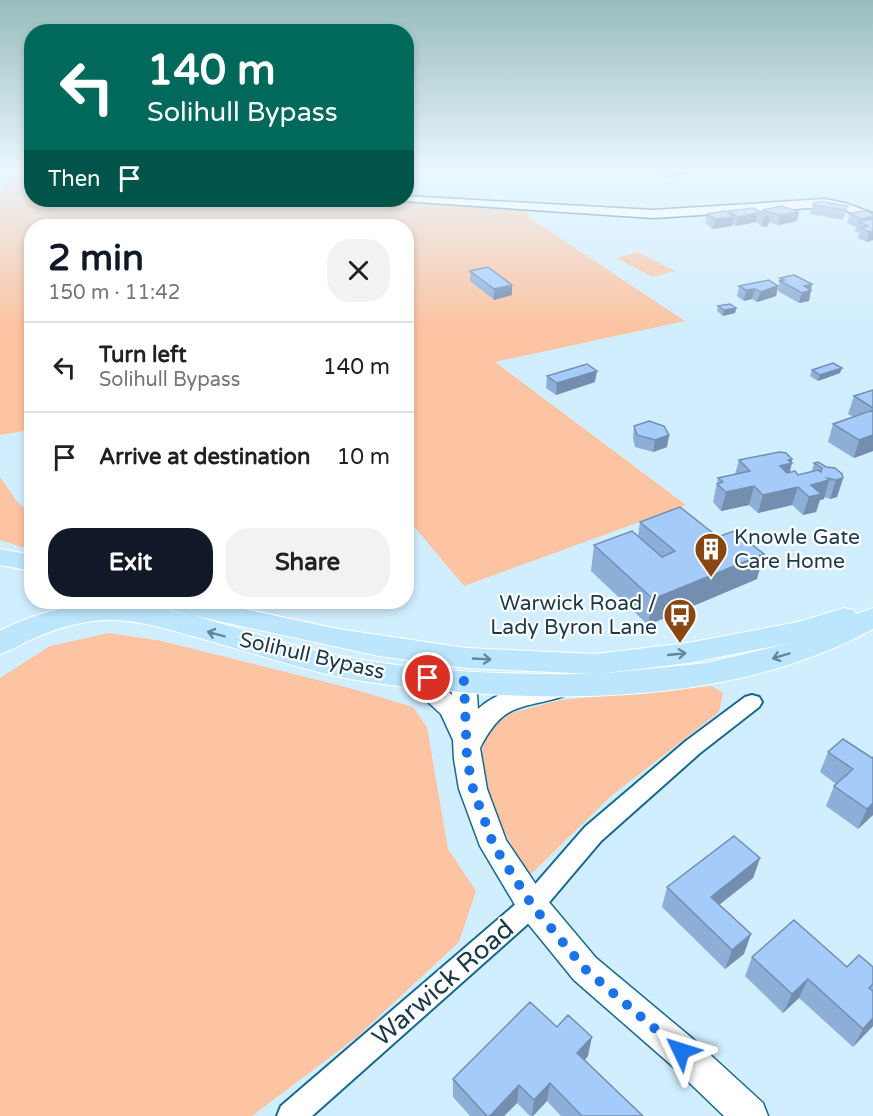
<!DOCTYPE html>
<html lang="en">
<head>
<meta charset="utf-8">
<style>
  :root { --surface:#fff; --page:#f2f2f2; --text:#202124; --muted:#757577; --line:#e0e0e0; --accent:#111827 }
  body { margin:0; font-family:"Varela Round",sans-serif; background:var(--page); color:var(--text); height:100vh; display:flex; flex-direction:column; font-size:22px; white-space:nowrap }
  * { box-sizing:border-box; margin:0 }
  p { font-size:20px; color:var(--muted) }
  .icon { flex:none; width:33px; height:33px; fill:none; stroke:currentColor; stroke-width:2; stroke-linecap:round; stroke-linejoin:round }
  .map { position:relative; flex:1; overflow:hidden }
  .drawer { position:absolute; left:24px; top:219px; width:390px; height:390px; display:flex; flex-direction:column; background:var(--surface); border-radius:24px; box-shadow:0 3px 9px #0003 }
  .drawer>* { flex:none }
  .top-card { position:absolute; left:24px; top:24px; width:390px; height:183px; border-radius:24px; box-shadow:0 3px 9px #0003; background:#00695c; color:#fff; overflow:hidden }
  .pin { position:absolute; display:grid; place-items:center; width:51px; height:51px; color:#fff; margin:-26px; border:3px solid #fff; border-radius:50%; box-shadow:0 2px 6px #0007 }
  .me { position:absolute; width:66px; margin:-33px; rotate:311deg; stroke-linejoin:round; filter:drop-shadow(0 0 4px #0008) }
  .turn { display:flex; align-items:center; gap:21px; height:126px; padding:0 24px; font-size:27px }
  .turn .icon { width:78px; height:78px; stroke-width:2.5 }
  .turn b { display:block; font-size:42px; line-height:51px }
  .then { display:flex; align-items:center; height:57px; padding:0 24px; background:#0003; gap:12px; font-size:22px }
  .round { display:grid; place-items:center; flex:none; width:63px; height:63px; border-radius:24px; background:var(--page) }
  .headline { display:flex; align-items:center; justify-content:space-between; height:102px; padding:0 24px }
  h1 { font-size:36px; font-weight:700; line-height:45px; color:var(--accent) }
  .action { display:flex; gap:12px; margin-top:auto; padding:12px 24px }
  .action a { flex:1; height:69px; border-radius:24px; background:var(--accent); color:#fff; font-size:24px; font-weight:700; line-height:69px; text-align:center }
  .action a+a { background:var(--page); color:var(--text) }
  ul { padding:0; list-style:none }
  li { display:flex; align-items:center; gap:18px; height:90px; padding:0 24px; border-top:2px solid var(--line) }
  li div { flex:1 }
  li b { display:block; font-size:22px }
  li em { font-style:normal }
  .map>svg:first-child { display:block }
  .green { fill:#fcc4a2 }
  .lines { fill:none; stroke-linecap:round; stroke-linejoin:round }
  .minor-casing { stroke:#16698d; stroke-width:4 }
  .tertiary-casing { stroke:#16698d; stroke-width:3 }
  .primary-casing { stroke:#fff; stroke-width:2 }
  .motorway-casing { stroke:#fff; stroke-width:3 }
  .minor { fill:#fff; fill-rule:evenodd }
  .tertiary { fill:#fff; fill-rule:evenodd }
  .primary { fill:#bce6fe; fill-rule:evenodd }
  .motorway { fill:#8fd6fd; fill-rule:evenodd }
  .wall { fill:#8dafd7 }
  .shaded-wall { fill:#738eaf }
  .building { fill:#a4cbfa; stroke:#738eaf; stroke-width:1.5 }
  .oneway { stroke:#63879b }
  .route { stroke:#1a73e8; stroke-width:10; stroke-dasharray:0 18 }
  .labels { text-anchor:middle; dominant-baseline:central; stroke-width:4.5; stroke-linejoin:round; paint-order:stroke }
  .poi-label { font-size:21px; fill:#1a3a4a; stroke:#fff; text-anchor:start }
  .street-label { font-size:21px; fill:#1a3a4a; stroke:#fff }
  .near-street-label { font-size:26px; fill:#1a3a4a; stroke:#fff }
</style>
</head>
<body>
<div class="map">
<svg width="873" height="1116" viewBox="0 0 873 1116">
  <rect width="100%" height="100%" fill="#d1eefe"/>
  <path class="green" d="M 12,171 L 31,171 L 32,200 L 376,200 L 527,210 L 530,218 L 685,321 L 495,362 L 686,505 L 464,586 L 407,518 L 406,226 L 32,226 L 31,430 L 0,435 L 0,195 Z
    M 638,252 L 675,271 L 652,277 L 616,258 Z
    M 0,477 L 18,503 L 31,514 L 31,547 L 22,547 L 0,540 Z
    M 109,633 L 162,641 L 357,690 L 413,707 L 427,727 L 448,849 L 476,891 L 459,942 L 358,1036 L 252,1116 L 0,1116 L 0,678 L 50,646 Z
    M 712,686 L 723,693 L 719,712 L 610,797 L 528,877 L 479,781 L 484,734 L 503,715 L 560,700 Z"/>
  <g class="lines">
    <defs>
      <path id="minor" d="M 752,695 L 759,697 L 762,702 L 759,707 L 700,753 L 601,841 L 540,913 L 312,1116 L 277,1116 L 281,1106 L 524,897 L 585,827 L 686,741 L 745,697 Z"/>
      <path id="tertiary" d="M 406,196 L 653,210 L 825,199 L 845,203 L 873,213 L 873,221 L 839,208 L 825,207 L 653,218 L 402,201 L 401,200 L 406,200 Z
        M 409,667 L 436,681 L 452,695 L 452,681 L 455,675 L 464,672 L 473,675 L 476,681 L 478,709 C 495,692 541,677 564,684 L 567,690 L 564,696 C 520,710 504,701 480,748 L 487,789 L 506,840 L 543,895 L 596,958 L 693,1039 L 763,1103 L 768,1116 L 724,1116 L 669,1063 L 574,980 L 521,915 L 480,846 L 459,789 L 454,759 L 453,740 L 441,714 L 418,693 L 400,682 L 397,676 L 400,670 Z"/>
      <path id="primary" d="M 0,549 L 32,555 L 32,571 L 0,565 Z
        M 119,602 C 190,608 257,638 326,653 C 414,672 504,675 594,674 L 466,668 L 379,656 L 172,611 L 162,608 L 159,602 L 211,602 L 338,629 L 466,648 L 595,654 L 688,643 L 798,622 L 844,608 L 854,610 L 856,614 L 873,608 L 873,629 C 746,698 589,704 448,691 C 406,687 364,683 322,673 C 280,662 238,649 196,637 C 167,629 137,619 107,620 C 83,621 59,627 37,637 C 24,642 13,650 0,654 L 0,631 C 36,612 78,602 119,602 ZM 790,643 L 707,663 L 598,674 L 688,663 Z"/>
      <path id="motorway" d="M 0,171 L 9,171 L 5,176 L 0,178 Z"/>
    </defs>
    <use href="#minor" class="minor-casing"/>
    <use href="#tertiary" class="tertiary-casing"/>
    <use href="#primary" class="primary-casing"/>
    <use href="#motorway" class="motorway-casing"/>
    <use href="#minor" class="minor"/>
    <use href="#tertiary" class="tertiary"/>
    <use href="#primary" class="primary"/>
    <use href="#motorway" class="motorway"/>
  </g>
  <path class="wall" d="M 647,171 L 687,171 L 687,173 L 670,178 Z
    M 813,205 L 848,206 L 843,220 L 810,214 Z
    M 762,210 L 797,221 L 778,225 L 768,222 L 768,226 L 762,227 L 756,222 L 736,226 L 733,224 L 732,226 L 713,229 L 705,223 L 707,214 L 729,213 L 729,211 L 761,212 Z
    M 850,214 L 873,214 L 873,240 L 867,242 L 858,238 L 860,233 L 855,232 L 856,227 L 847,223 Z
    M 470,271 L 512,285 L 512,295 L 494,300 L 470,281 Z
    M 780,278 L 811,290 L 809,301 L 799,303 L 778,291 Z
    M 739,286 L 778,286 L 776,296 L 757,302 L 752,299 L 744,301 L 737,296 Z
    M 718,306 L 736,308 L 735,313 L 723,316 L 717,311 Z
    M 812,370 L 840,373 L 818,381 L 810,376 Z
    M 547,376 L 595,382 L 556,395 L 546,388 Z
    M 873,390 L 873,451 L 854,458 L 828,442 L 833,424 L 854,417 L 848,414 L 854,396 Z
    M 634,426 L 669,435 L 667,447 L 653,452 L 635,447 L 633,438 Z
    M 792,459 L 790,472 L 798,475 L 812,471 L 814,463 L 843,478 L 837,497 L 830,499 L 824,497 L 824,499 L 820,500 L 816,512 L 803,515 L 792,505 L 758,513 L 749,505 L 721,511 L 713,502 L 718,478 L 735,474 L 739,460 Z
    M 640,522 L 718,537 L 757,579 L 648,625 L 591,571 L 594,545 L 638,536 Z
    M 828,752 L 872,758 L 873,757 L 873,815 L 858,829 L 826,806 L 834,786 L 836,784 L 820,772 Z
    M 760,858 L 753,878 L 719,905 L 744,954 L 725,969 L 662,907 L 667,887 Z
    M 752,957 L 847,967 L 873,967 L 873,1026 L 853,1047 L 799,998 L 783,1013 L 745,976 Z
    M 588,1056 L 585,1060 L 643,1116 L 561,1116 L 547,1101 L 533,1116 L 530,1116 L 517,1103 L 504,1116 L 470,1116 L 453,1097 L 453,1079 Z"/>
  <path class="shaded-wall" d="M 671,171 L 687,171 L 687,173 L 670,178 Z
    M 799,212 L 797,221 L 778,225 L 780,215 Z
    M 758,213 L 756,222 L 736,226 L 738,217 Z
    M 873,216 L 873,225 L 861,223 L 862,219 Z
    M 734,217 L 732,226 L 713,229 L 715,219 Z
    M 764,217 L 770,217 L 768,226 L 762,227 Z
    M 873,227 L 873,240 L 867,242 L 869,232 Z
    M 812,284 L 809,301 L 799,303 L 804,286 Z
    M 512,285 L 512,295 L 494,300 L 494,289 Z
    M 778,286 L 776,296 L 757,302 L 760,292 Z
    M 755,289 L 752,299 L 744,301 L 746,290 Z
    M 736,308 L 735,313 L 723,316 L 724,310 Z
    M 842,368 L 840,373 L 818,381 L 820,375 Z
    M 597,371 L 595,382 L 556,395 L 557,383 Z
    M 669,435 L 667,447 L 653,452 L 655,440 Z
    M 873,435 L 873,451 L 854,458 L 859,440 Z
    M 792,459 L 791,464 L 792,463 L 787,482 L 780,466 L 788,460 Z
    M 843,478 L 837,497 L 830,499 L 836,480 Z
    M 829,480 L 824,499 L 820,500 L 816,512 L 803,515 L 809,497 L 811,485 Z
    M 754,486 L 749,505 L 721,511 L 726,492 Z
    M 798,487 L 792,505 L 758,513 L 763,495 Z
    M 764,554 L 757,579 L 648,625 L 653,599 Z
    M 873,803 L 873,815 L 858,829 L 867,809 Z
    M 760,858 L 753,878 L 705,916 L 711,897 Z
    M 751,934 L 744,954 L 725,969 L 732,950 Z
    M 808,979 L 799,998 L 783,1013 L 792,994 Z
    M 873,1018 L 873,1026 L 853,1047 L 863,1029 Z
    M 592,1037 L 588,1056 L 574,1071 L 577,1053 Z
    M 550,1083 L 547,1101 L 533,1116 L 532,1116 L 534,1100 Z
    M 519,1085 L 517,1103 L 504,1116 L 490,1116 Z"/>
  <path class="building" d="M 815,202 L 824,202 L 848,206 L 846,210 L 813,205 Z
    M 781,206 L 799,212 L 780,215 L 762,210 Z
    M 753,208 L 770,217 L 764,217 L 758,213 L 738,217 L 729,211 Z
    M 865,210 L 873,214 L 873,216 L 862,219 L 850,214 Z
    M 726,211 L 734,217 L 715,219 L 707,214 Z
    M 870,219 L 873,220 L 873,231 L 869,232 L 861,228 L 868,226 L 858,222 Z
    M 488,267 L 512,285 L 494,289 L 470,271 Z
    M 794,275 L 812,284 L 804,286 L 811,290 L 802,293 L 780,281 L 784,280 L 780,278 Z
    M 769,280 L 778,286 L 760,292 L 755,289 L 746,290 L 739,286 Z
    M 730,304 L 736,308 L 724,310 L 718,306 Z
    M 833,363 L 842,368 L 820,375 L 812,370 Z
    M 587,364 L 597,371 L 557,383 L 547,376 Z
    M 873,390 L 873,408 L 854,396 Z
    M 873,410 L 873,435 L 859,440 L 833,424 Z
    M 649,421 L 664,426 L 669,435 L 655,440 L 637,435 L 634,426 Z
    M 779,452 L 786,453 L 792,459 L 788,460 L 792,463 L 780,466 L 787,473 L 795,471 L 798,475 L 818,470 L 821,472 L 822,468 L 814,463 L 818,462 L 826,467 L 835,468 L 842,474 L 843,478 L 836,480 L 827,478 L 829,480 L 811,485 L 821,494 L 809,497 L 798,487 L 763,495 L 754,486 L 726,492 L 717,484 L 723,482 L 718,478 L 750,471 L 739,460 Z
    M 680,507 L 718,537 L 734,531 L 764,554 L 653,599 L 594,545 L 632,531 L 662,557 L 675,551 L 640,522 Z
    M 843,739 L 872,758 L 873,757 L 873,803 L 867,809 L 834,786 L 853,769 L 828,752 Z
    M 734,836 L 760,858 L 711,897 L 751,934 L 732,950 L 667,887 Z
    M 794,920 L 847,967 L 859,955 L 873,967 L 873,984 L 869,988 L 873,991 L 873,1018 L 863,1029 L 808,979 L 792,994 L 752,957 Z
    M 530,1002 L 557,1027 L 568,1015 L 592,1037 L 577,1053 L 643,1116 L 582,1116 L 550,1083 L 534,1100 L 519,1085 L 490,1116 L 487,1116 L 453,1079 Z"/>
  <defs><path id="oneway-shaft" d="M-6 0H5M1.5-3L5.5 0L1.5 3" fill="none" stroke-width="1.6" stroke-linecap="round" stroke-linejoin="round" transform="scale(1.5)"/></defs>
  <g class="oneway">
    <use href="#oneway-shaft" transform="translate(216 634) rotate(-165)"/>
    <use href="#oneway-shaft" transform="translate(677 654) rotate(-6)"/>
    <use href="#oneway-shaft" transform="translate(781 656) rotate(163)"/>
    <use href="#oneway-shaft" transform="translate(482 659) rotate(3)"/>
  </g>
  <linearGradient id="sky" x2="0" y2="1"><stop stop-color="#98bcbd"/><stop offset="0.52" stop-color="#eaf7ff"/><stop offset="1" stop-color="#eaf7ff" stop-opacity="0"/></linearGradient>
  <rect width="873" height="327" fill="url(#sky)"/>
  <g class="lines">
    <path class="route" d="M 428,678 L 464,681 L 467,759 L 473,789 L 494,846 L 532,905 L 585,969 L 681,1051"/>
  </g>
  <defs>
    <symbol id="building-pin" viewBox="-11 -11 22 30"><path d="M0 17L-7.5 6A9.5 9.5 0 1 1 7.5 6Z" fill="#884613" stroke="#fff"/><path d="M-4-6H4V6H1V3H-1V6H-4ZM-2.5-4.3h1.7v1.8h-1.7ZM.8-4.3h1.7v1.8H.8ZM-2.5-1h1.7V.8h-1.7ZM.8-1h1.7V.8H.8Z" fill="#fff"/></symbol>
    <symbol id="bus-pin" viewBox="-11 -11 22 30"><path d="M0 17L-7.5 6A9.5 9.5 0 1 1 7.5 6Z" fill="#884613" stroke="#fff"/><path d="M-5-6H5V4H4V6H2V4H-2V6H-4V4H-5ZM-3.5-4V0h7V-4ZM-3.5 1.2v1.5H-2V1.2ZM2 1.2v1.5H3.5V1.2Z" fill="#fff"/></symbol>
  </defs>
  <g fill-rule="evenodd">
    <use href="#building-pin" x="692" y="530" width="38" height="52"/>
    <use href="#bus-pin" x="661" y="596" width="38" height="52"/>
  </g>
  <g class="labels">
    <g class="poi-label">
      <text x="734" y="537">Knowle Gate<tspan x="734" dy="24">Care Home</tspan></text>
      <text x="657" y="603" text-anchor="end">Warwick Road /<tspan x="657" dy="24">Lady Byron Lane</tspan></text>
    </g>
    <g class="street-label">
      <text transform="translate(312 656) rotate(13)">Solihull Bypass</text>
    </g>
    <g class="near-street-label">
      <text transform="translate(443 983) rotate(-41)">Warwick Road</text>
    </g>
  </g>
</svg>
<div class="pin" style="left:428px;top:678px;background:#d93025"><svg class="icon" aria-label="arrive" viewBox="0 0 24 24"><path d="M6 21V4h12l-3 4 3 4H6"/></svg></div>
<svg class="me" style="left:681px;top:1051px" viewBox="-20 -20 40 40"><path d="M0-17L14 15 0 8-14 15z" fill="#1a73e8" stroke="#fff" stroke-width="4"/></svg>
<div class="top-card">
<div class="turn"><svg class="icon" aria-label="left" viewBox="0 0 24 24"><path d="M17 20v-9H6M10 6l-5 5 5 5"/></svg><div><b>140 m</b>Solihull Bypass</div></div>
<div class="then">Then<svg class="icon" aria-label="arrive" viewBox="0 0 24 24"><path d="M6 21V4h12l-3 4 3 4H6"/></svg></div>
</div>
<section class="drawer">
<div class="headline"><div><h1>2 min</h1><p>150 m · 11:42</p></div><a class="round"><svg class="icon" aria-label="close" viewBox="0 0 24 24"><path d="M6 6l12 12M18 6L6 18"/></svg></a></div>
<ul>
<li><svg class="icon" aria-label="left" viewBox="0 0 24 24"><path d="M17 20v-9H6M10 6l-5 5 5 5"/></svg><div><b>Turn left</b><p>Solihull Bypass</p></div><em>140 m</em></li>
<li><svg class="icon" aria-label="arrive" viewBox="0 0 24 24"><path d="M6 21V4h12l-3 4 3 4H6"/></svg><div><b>Arrive at destination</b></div><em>10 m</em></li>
</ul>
<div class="action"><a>Exit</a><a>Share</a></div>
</section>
</div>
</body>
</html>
